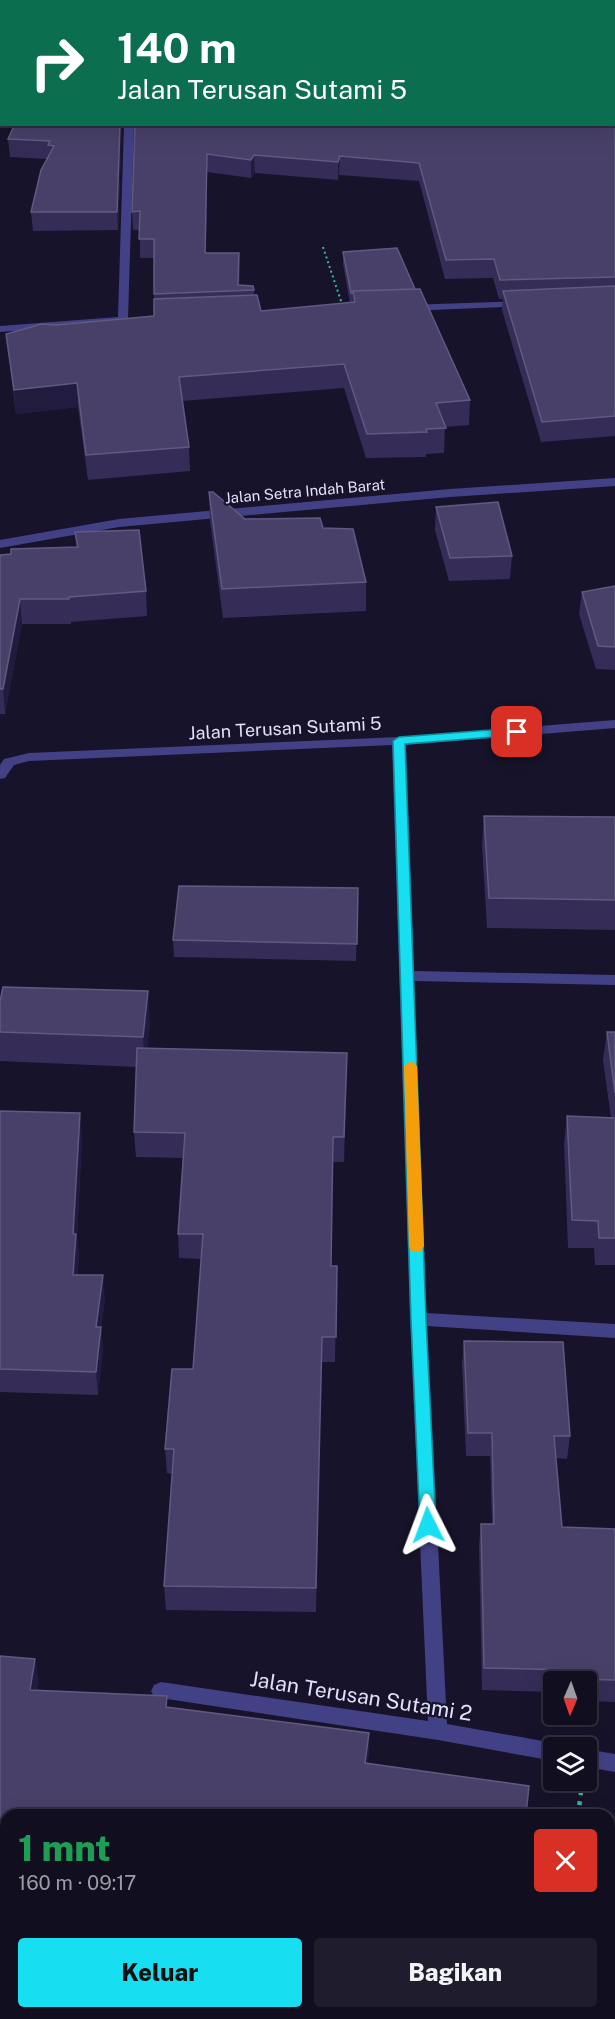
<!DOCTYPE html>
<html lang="id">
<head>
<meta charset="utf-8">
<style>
  :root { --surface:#110e20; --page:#1e1c2d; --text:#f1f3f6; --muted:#9c9ca5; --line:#302e3e; --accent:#17def0 }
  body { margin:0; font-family:"Public Sans",sans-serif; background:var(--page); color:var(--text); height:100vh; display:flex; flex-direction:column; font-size:22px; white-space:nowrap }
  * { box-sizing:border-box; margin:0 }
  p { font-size:20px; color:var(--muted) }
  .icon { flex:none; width:33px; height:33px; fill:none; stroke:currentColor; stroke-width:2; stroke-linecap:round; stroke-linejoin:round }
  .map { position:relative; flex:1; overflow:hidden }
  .sheet { position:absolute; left:0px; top:1809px; width:615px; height:210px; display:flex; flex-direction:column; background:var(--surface); border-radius:18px 18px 0 0; box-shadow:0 6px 24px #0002,0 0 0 2px var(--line) }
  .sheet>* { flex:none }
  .banner { position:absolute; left:0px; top:0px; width:615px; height:126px; box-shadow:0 6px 24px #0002,0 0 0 2px var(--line); background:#0b6e4f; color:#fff; overflow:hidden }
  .needle { width:39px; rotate:182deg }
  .fabs { position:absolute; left:543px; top:1671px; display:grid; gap:12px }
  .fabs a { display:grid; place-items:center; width:54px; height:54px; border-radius:6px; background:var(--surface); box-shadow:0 6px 24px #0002,0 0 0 2px var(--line); font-size:30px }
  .pin { position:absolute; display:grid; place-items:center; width:51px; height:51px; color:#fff; margin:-26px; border-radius:12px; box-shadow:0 3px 9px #0006 }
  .me { position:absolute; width:66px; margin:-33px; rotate:357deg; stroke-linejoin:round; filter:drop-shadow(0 0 4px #0008) }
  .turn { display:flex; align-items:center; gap:21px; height:126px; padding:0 18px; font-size:27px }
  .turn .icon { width:78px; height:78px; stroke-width:2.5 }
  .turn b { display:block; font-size:42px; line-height:51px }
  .round { display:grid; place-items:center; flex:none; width:63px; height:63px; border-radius:6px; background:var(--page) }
  .head { display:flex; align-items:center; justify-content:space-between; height:102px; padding:0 18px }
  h1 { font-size:36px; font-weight:800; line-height:45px; color:#1e9e55 }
  .cta { display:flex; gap:12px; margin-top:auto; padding:12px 18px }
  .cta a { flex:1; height:69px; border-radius:6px; background:var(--accent); color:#111; font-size:24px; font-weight:800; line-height:69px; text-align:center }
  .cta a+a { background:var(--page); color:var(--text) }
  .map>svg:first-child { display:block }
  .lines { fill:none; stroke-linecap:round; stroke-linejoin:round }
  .path-far1 { stroke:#39b6ad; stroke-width:2; stroke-dasharray:2 3; stroke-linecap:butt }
  .path { stroke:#39b6ad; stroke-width:4.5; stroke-dasharray:4 6; stroke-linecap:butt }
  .minor { fill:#434186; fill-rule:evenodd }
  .wall { fill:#352d57 }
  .shaded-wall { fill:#211b3d }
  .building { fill:#484068; stroke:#605980; stroke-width:1.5 }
  .route { fill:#17def0; stroke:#0f909c; stroke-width:1.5 }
  .slow { fill:#f59e0b }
  .labels { text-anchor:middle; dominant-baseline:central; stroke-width:4.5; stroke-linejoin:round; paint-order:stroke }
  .far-street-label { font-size:15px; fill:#e2dffd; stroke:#17132a }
  .street-label { font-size:18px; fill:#e2dffd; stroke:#17132a }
  .near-street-label { font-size:21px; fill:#e2dffd; stroke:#17132a }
</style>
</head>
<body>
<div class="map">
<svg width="615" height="2019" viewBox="0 0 615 2019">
  <rect width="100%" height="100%" fill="#17132a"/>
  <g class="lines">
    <path class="path-far1" d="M 323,247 L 343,307"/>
    <path class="path" d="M 578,1815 L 581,1792
      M 558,2013 L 558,2019"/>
    <path class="minor" d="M 124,124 L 134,124 L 128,319 L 120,323 L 0,332 L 0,326 L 118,317 Z
      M 522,301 L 527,304 L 526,306 L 408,311 L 403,308 L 408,305 Z
      M 615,478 L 615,486 L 450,497 L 119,527 L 0,548 L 0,540 L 119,519 L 450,489 Z
      M 615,720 L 615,728 L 406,745 L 414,971 L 615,975 L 615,985 L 414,981 L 426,1313 L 615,1324 L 615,1338 L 427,1326 L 447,1724 L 554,1743 L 562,1748 L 554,1748 L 554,1761 L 438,1740 L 154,1697 L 151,1691 L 154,1685 L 161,1682 L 428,1721 L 410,1319 L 392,745 L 29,761 L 14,765 L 5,778 L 0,779 L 0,765 L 4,759 L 29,753 L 399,737 Z
      M 586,1749 L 615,1754 L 615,1772 L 586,1767 Z"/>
  </g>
  <path class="wall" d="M 94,0 L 615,0 L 615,436 L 541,442 L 502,310 L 503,299 L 499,299 L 493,278 L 445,279 L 419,181 L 339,175 L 338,180 L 255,173 L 251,178 L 207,172 L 206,253 L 240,272 L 239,286 L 254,290 L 254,295 L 261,311 L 350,303 L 343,264 L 343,252 L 415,289 L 470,400 L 469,425 L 445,427 L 444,453 L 426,454 L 426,457 L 366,458 L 344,388 L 182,401 L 189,447 L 190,471 L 88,480 L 78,407 L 16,414 L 6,334 L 56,325 L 154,316 L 154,258 L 140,258 L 140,230 L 133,230 L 132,212 L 135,124 L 614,2 L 94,2 Z
    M 15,124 L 122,124 L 118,230 L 33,231 L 31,212 L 47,159 L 10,157 L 8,139 Z
    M 209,492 L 245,519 L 323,528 L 366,582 L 366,611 L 223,618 L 210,521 Z
    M 436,507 L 512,556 L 510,579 L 449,581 L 435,530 Z
    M 75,532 L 146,591 L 147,616 L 71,622 L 71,624 L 22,624 L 5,714 L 0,714 L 0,555 L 76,547 Z
    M 615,586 L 615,670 L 596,669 L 579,614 L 582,592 Z
    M 484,816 L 615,817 L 615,930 L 487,928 L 482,845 Z
    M 358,888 L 356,961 L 174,957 L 173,940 Z
    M 0,1001 L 150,1021 L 147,1048 L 347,1053 L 344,1162 L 332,1162 L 331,1266 L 337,1266 L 335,1362 L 321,1362 L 316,1612 L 166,1610 L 164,1586 L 173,1474 L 167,1473 L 165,1449 L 193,1369 L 201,1259 L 179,1258 L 178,1234 L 183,1158 L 136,1157 L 134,1132 L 137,1067 L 0,1061 Z
    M 607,1032 L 615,1032 L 615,1265 L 595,1265 L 594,1248 L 568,1248 L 564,1144 L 567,1116 L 611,1118 L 603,1060 Z
    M 0,1111 L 82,1137 L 77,1237 L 79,1257 L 77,1275 L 105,1299 L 101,1329 L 103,1350 L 98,1395 L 0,1392 Z
    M 464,1341 L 570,1436 L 567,1459 L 556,1458 L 562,1527 L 615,1529 L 615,1702 L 586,1701 L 586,1682 L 554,1682 L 554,1692 L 482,1690 L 479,1546 L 481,1524 L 492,1524 L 490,1456 L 466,1456 L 462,1364 Z"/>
  <path class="shaded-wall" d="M 120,124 L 122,124 L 118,230 L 117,212 Z
    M 207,154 L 207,172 L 205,272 L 205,253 Z
    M 254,155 L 255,173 L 251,178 L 251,160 Z
    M 340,156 L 339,175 L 338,180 L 338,162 Z
    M 239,253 L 240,272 L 239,290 L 238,290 Z
    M 77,383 L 78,407 L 16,414 L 14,390 Z
    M 20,599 L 22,624 L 5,714 L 3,689 Z
    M 148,991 L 150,1021 L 145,1067 L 143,1037 Z
    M 80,1113 L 82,1137 L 77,1237 L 79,1257 L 76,1298 L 73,1275 L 73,1234 Z
    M 103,1275 L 105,1299 L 101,1329 L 103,1350 L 98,1395 L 96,1372 L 96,1327 Z
    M 35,1659 L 39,1681 L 34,1712 L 30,1690 Z
    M 369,1733 L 369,1755 L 364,1784 L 365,1763 Z"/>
  <path class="building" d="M 103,0 L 615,0 L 615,10 L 614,11 L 614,2 L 102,2 Z
    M 614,18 L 615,19 L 615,277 L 500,280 L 494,259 L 446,260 L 419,163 L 340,156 L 338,162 L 254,155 L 251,160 L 207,154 L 205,253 L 239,253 L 238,285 L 253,286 L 254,290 L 154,294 L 154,239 L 139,239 L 140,211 L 132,212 L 135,124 L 614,124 Z
    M 15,124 L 120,124 L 117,212 L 31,212 L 41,170 L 54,146 L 48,145 L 50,141 L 8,139 Z
    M 397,248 L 415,289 L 353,291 L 353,293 L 351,293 L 343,252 Z
    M 615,286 L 615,416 L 542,422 L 503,291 Z
    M 420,289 L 470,400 L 436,403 L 446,428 L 426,429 L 427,432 L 367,434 L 344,364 L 179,377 L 189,447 L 86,455 L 77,383 L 14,390 L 6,334 L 42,324 L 56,325 L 154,316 L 154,299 L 257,295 L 261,311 L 355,302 L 353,291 Z
    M 209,492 L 213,492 L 245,519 L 320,518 L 323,528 L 353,529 L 366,582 L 222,589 Z
    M 498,502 L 512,556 L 450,558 L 436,507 Z
    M 139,530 L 146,591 L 69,597 L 69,599 L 20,599 L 3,689 L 0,689 L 0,555 L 11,554 L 11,549 L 78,547 L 75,532 Z
    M 615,586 L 615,647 L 598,646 L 582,592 Z
    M 484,816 L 615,817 L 615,900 L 489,898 Z
    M 179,886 L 358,888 L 357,944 L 173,940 Z
    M 3,987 L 148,991 L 143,1037 L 0,1032 L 0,1001 Z
    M 607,1032 L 615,1032 L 615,1093 Z
    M 137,1048 L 347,1053 L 344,1137 L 333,1137 L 331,1266 L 337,1266 L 336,1337 L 322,1337 L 316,1588 L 164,1586 L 174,1449 L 165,1449 L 172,1369 L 193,1369 L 203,1234 L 178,1234 L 185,1133 L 134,1132 Z
    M 0,1111 L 80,1113 L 73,1234 L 76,1234 L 73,1275 L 103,1275 L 96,1327 L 101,1327 L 96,1372 L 0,1369 Z
    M 567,1116 L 615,1118 L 615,1238 L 599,1238 L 598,1221 L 572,1220 Z
    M 464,1341 L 563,1342 L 570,1436 L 554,1436 L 562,1527 L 615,1529 L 615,1680 L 569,1679 L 569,1670 L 484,1668 L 481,1524 L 494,1524 L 492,1433 L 468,1433 Z
    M 0,1656 L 35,1659 L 30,1690 L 167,1696 L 166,1707 L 369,1733 L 365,1763 L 529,1786 L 526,1815 L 6,1815 L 6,2013 L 267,2013 L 267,2019 L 0,2019 Z
    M 391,2013 L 508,2013 L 508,2019 L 390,2019 Z"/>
  <path class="route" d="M 517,728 L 523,732 L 521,735 L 405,744 L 426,1319 L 436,1525 L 434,1530 L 428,1532 L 422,1530 L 420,1525 L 411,1319 L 393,741 L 399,737 Z"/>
  <path class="slow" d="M 411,1061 L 417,1066 L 424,1246 L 421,1251 L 411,1251 L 409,1246 L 404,1066 Z"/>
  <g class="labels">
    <g class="far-street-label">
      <text transform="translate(305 491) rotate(-5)">Jalan Setra Indah Barat</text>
    </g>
    <g class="street-label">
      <text transform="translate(285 728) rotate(-3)">Jalan Terusan Sutami 5</text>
    </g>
    <g class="near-street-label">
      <text transform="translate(361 1696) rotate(9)">Jalan Terusan Sutami 2</text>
    </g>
  </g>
</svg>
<div class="fabs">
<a><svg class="needle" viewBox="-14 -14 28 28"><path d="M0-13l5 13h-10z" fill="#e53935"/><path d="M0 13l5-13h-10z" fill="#9c9ca5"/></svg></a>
<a><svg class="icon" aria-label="layers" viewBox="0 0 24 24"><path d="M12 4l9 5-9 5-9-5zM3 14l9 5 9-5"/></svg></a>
</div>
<div class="pin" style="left:517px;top:732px;background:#d93025"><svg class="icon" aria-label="arrive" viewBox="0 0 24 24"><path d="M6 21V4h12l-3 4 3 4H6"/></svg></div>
<svg class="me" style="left:428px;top:1525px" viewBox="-20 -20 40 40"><path d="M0-17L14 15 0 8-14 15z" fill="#17def0" stroke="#fff" stroke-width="4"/></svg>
<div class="banner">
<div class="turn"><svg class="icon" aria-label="right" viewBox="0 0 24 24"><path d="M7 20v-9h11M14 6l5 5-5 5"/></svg><div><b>140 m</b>Jalan Terusan Sutami 5</div></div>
</div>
<section class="sheet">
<div class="head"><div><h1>1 mnt</h1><p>160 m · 09:17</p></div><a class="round" style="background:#d93025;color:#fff"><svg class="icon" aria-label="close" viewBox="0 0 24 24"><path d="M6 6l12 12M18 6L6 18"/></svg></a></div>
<div class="cta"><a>Keluar</a><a>Bagikan</a></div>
</section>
</div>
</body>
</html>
